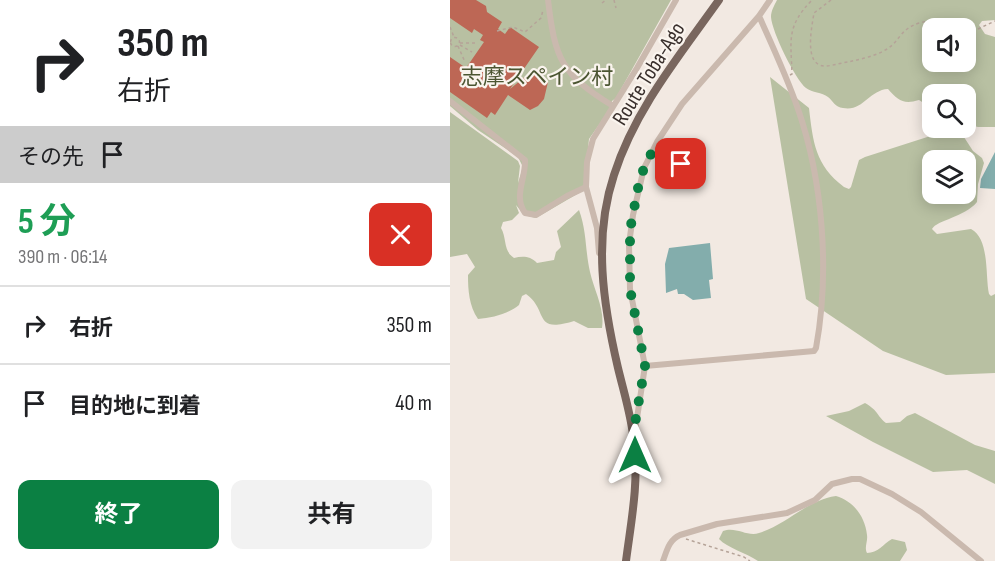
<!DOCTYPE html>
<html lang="ja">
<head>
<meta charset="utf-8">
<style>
  :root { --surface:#fff; --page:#f2f2f2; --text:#202124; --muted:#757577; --line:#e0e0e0; --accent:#0b8043 }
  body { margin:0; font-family:"Sofia Sans Condensed","Noto Sans JP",sans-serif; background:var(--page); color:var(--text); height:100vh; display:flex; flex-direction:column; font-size:22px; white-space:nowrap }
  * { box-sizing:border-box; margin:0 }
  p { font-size:20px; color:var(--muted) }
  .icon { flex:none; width:33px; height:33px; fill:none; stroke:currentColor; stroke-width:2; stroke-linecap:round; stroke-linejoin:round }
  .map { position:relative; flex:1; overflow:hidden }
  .side { display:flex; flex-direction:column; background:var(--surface); width:450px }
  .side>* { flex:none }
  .banner { background:#fff; color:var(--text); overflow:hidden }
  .controls { position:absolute; left:472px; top:18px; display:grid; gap:12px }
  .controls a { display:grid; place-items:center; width:54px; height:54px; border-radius:12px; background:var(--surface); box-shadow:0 3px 15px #0003; font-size:30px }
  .pin { position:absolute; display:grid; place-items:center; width:51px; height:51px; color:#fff; margin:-26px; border-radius:12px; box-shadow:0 3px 9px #0006 }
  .me { position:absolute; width:66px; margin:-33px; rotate:0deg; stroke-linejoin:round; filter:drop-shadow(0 0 4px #0008) }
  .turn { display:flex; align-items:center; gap:21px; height:126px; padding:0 18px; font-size:27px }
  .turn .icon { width:78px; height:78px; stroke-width:2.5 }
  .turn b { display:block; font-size:42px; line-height:51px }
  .then { display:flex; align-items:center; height:57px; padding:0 18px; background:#0003; gap:12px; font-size:22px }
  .round { display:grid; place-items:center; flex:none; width:63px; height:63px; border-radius:12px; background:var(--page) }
  .summary { display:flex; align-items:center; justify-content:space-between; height:102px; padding:0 18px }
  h1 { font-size:36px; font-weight:700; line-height:45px; color:#1e9e55 }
  .action { display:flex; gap:12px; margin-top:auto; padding:12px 18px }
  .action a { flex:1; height:69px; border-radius:12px; background:var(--accent); color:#fff; font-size:24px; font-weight:700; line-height:69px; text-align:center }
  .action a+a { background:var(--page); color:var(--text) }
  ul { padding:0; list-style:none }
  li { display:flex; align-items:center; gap:18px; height:78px; padding:0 18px; border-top:2px solid var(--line) }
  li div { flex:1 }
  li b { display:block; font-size:22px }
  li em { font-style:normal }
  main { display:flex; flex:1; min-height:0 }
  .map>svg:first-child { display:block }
  .green { fill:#b8c0a2; fill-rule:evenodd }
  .water { fill:#83adac }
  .building { fill:#bd6755 }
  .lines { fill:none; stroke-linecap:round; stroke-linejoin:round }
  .path { stroke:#b5a398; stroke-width:1.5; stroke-dasharray:3 3; stroke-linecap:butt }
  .minor { stroke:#cab9ae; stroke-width:6 }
  .major { stroke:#79665e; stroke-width:8 }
  .route { stroke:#0b8043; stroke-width:10; stroke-dasharray:0 18 }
  .labels { text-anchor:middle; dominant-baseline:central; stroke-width:4.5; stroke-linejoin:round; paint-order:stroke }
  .street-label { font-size:22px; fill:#392f2c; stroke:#faf4ee }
  .park-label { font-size:22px; fill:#4b5531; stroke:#faf4ee }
</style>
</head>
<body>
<main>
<section class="side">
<div class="banner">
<div class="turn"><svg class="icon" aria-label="right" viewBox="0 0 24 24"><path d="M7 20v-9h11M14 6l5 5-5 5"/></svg><div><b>350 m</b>右折</div></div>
<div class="then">その先<svg class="icon" aria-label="arrive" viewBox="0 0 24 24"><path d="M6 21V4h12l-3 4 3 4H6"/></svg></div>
</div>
<div class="summary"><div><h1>5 分</h1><p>390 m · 06:14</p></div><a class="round" style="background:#d93025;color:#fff"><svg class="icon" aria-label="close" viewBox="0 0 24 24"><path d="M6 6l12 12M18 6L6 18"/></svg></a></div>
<ul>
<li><svg class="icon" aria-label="right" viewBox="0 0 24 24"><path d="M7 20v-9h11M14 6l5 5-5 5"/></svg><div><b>右折</b></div><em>350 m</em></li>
<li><svg class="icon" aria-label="arrive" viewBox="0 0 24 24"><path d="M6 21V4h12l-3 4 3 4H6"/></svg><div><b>目的地に到着</b></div><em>40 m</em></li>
</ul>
<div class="action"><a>終了</a><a>共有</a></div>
</section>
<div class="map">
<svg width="545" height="561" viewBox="0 0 545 561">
  <rect width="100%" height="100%" fill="#f2e9e2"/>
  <path class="green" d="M 0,0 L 221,0 L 166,98 L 162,101 L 160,109 L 139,139 L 134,187 L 129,193 L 86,218 L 74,215 L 66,205 L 69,213 L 62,220 L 53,222 L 51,228 C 57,238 53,251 64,258 C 73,256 80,256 87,263 L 104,260 L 106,252 L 111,247 L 107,231 L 129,210 C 137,232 135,250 140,272 C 144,290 155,309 152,328 L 138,328 L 124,321 C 82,334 99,310 76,294 L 72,296 L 69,305 C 58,314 42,318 28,319 C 19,306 18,290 18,275 L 25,267 L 17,254 L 0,257 L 0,112 L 68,161 L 70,166 L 68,183 L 73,167 L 68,157 L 28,130 L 0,106 Z
    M 327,0 L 545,0 L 545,20 L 532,21 L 529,25 L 535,34 L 545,37 L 545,127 L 528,127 L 516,124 L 516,94 L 483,94 L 483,109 L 469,100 C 453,105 448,100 438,89 C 419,90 413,112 393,108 C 385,107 383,101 378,97 C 372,92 362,93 356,88 C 345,79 322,32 321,17 C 321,11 324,6 327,0 ZM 483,28 L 516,28 L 516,62 L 483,62 Z
    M 320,77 L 359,108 C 363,142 365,165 394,187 L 399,189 L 401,187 L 409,160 L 415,157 L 496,131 L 512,134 L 523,151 L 532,158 L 534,163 L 528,184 L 527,202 C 515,217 487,220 482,229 L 487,234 L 521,229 C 540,239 535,276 539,294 L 541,296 L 545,294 L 545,373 L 496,375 L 433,351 L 356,299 ZM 483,160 L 516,160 L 516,194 L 483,194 Z
    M 415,403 C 430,412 425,414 436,423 L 450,422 L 457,416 L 465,413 L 525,445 L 545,451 L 545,484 L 517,470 L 483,472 L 423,442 L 376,416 L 399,411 Z
    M 386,496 C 403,501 415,516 417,535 C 418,542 414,547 417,553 C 428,553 433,544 442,539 L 455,542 L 457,550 L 450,561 L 308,561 C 297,553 277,548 269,539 L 273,531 C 286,526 297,537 309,533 C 336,525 357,500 386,496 Z"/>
  <path class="water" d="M 545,152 L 545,189 L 530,188 L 531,179 Z
    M 260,243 L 263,279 L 259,280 L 261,298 L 243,300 L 234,294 L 228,294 L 227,289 L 216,293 L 215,264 L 219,248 Z"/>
  <path class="building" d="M 0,0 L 26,0 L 36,6 L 37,12 L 52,22 L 48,29 L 55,34 L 60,27 L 89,47 L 60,89 L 82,71 L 98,82 L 94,99 L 88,106 L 80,110 L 58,95 L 45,115 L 41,112 L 37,118 L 0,92 L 0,57 L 16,68 L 34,42 L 30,40 L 33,35 L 24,29 L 22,33 L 0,18 Z"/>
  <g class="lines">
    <path class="path" d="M 164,0 L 166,8
      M 381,0 L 364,13 C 362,26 353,66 375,66 C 382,66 390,63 398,62 C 411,59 426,56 437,49 C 450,41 450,29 469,23 C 486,18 497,24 514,28
      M 152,3 L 156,0
      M 0,27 L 4,37
      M 516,29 L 528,29 L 545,21
      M 47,31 L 63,27 L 75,32 L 91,18 L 93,10
      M0.5 42a4.5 4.5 0 1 1 9 0a4.5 4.5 0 1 1-9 0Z
      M 10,43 L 26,43
      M 10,45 L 22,52
      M 8,46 L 15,62
      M 340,75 L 342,74 C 341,39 336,27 362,0
      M 236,539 L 294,557 L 300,561"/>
    <path class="minor" d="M 98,0 C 105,59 111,74 163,106
      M 0,101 L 75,160 C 76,179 63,196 75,213 L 86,215 L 117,196 L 136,187
      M 203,150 L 231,164
      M 149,253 L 147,228 L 136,187 L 137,162 L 143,139 L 187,68 L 226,0
      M 195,366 L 353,352 L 364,351 L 366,348 C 380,272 373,181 348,109 C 337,77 323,47 309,16
      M 185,431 L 195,366 L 180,289 L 179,244 L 183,215 L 194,168 L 207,142 L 232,104 L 309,16 L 320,0
      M 213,561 C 217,550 219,540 230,535 L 267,524 L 337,513 L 365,500 L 382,484 L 402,479 L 410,479 L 442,494 L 471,512 L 531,561"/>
    <path class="major" d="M 176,561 C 181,522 189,483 184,443 C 182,418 174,393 168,368 C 153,304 143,238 164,175 C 185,109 230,55 269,0"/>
  </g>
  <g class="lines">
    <path class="route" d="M 185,455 L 184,441 L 186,417 L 195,366 L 180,289 L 180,230 L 189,183 L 194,168 L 203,150 L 231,164"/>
  </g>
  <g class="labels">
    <g class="street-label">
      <text transform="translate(199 74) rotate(-58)">Route Toba-Ago</text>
    </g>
    <g class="park-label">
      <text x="87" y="77">志摩スペイン村</text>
    </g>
  </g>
</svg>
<div class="controls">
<a><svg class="icon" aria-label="sound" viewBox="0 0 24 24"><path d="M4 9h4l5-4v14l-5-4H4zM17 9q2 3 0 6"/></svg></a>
<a><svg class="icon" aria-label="search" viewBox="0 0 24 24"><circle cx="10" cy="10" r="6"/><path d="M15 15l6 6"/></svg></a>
<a><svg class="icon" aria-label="layers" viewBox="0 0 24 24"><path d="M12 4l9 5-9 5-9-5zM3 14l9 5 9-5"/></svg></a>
</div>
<div class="pin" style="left:231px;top:164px;background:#d93025"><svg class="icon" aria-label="arrive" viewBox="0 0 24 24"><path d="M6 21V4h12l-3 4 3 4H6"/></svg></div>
<svg class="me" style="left:185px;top:455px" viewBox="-20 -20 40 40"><path d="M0-17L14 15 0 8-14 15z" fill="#0b8043" stroke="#fff" stroke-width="4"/></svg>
</div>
</main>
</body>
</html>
